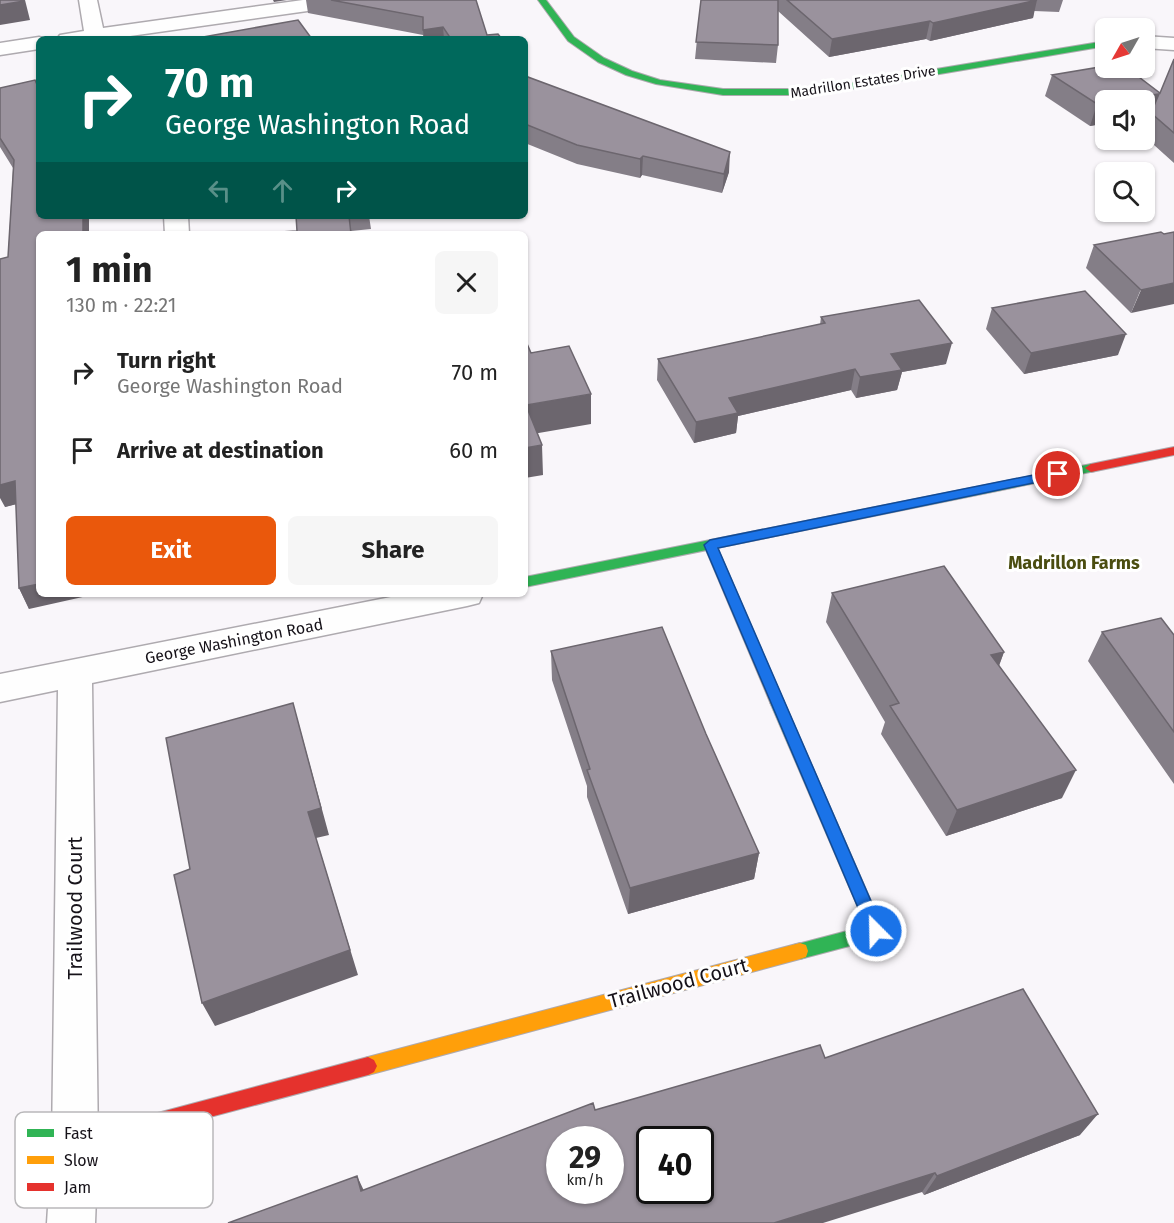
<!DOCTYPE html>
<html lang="en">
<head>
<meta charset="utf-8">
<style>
  :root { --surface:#fff; --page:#f6f6f6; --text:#222; --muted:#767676; --accent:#ea580c }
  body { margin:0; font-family:"Fira Sans",sans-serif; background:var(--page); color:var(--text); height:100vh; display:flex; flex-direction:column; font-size:22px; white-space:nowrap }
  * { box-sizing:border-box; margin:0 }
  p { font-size:20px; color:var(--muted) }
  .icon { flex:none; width:33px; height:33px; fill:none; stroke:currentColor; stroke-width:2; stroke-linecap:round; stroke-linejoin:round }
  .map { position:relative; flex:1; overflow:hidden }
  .sheet { position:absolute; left:36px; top:231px; width:492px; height:366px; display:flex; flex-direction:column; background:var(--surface); border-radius:9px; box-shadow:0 2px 4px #0004 }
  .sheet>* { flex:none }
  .top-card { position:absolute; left:36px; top:36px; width:492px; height:183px; border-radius:9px; box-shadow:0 2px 4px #0004; background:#00695c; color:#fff; overflow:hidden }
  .needle { width:39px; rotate:231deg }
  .fabs { position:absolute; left:1095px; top:18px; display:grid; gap:12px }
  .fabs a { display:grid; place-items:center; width:60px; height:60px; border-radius:9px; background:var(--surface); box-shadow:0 2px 4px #0004; font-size:30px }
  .speed { position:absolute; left:546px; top:1126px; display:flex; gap:12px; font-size:30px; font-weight:700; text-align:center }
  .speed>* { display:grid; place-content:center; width:78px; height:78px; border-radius:50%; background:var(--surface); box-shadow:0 2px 4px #0004; line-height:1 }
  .speed small { font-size:15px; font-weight:400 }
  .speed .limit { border:3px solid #111; border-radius:9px; background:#fff; color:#111 }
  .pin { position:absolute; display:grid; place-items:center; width:51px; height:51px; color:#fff; margin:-26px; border:3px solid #fff; border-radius:50%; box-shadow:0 2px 6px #0007 }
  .me { position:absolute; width:66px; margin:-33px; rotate:337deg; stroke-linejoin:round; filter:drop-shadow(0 0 4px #0008) }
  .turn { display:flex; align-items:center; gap:21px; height:126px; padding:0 30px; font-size:27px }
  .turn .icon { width:78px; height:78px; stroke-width:2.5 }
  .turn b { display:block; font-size:42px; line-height:51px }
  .lanes { display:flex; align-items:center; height:57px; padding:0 30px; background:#0003; justify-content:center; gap:30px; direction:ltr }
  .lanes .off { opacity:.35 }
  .round { display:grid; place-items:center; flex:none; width:63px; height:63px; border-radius:9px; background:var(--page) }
  .summary { display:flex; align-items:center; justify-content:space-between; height:102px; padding:0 30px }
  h1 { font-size:36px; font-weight:700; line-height:45px }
  .primary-button { display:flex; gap:12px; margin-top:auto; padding:12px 30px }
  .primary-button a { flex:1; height:69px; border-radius:9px; background:var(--accent); color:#fff; font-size:24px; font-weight:700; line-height:69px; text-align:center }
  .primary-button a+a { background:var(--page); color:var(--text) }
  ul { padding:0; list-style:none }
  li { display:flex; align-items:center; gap:18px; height:78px; padding:0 30px }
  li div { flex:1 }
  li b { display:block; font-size:22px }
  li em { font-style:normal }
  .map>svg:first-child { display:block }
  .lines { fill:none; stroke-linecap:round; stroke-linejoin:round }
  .street-casing { stroke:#aeaaaf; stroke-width:3 }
  .fast-casing { stroke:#aeaaaf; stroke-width:2 }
  .slow-casing { stroke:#aeaaaf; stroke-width:2 }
  .jam-casing { stroke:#aeaaaf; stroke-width:2 }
  .street { fill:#fefefe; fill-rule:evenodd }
  .fast { fill:#30b455; fill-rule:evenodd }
  .slow { fill:#ff9f0a; fill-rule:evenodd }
  .jam { fill:#e5322d; fill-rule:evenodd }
  .wall { fill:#847e87 }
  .shaded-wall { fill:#6c666e }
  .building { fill:#9a929d; stroke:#6c666e; stroke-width:1.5; fill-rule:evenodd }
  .route { fill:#1a73e8; stroke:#114b97; stroke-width:1.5 }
  .labels { text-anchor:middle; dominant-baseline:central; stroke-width:6; stroke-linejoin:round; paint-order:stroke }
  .far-street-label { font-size:14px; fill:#161219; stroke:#fff }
  .street-label { font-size:16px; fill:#161219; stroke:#fff }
  .neighbourhood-label { font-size:18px; font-weight:bold; fill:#4b4d10; stroke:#fff }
  .near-street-label { font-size:20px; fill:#161219; stroke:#fff }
  .key { fill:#fff; stroke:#b9b8ba; stroke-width:1.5 }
  .key-label { font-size:16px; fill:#161219 }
</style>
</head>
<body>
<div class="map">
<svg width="1174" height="1223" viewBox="0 0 1174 1223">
  <rect width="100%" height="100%" fill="#f9f6fa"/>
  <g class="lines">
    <defs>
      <path id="street" d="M 79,0 L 97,0 L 103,28 L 303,0 L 352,0 L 350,4 L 343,6 L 109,39 L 57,39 L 60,35 L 84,31 Z
        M 1144,36 L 1174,38 L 1174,50 L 1144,48 Z
        M 39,37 L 46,39 L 39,39 L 39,49 L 0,55 L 0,43 Z
        M 164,216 L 188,216 L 189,234 L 165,234 Z
        M 406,594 L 483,594 L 479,603 L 467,606 L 92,683 L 98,1144 L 95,1223 L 47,1223 L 52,1144 L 58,690 L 0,702 L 0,674 Z"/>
      <path id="fast" d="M 538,0 L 546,0 L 574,37 L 604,58 L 632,71 L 660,80 L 723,89 L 815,89 L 1106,41 L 1106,46 L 815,95 L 723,95 L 656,84 L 626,75 L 598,62 L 568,41 Z
        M 1091,464 L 1097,468 L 1095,471 L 525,587 L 525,577 Z
        M 777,696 L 782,698 L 784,702 L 884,931 L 882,936 L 876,939 L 800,959 L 794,957 L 792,951 L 794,945 L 866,926 L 770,702 L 772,698 Z"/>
      <path id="slow" d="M 710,540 L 716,545 L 784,702 L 782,706 L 772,706 L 770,702 L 704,545 Z
        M 800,943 L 806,945 L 808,951 L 806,957 L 800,959 L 368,1075 L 362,1072 L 359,1066 L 362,1060 L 368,1057 Z"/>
      <path id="jam" d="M 1174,447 L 1174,455 L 1091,472 L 1085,468 L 1091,464 Z
        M 368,1057 L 374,1060 L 377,1066 L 374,1072 L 368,1075 L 75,1153 L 68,1151 L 66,1144 L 68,1137 L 75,1135 Z"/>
    </defs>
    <use href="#street" class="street-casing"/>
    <use href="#fast" class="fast-casing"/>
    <use href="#slow" class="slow-casing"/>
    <use href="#jam" class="jam-casing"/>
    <use href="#street" class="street"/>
    <use href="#fast" class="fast"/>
    <use href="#slow" class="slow"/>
    <use href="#jam" class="jam"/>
  </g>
  <path class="wall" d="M 306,0 L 476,0 L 487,35 L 502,39 L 424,39 L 423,35 L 308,13 Z
    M 701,0 L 1063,0 L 1059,12 L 1034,11 L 1033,18 L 930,41 L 926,39 L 829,57 L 778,11 L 778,45 L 776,63 L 695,59 Z
    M 1174,59 L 1174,163 L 1144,136 L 1144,131 L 1150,116 L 1090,126 L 1045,96 L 1052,75 L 1160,93 Z
    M 525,73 L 528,77 L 729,172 L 722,193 L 642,175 L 640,178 L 577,164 L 525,143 Z
    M 0,88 L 89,216 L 89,234 L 39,234 L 29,609 L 19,588 L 16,504 L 5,507 L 8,257 L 13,168 L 0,147 Z
    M 296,216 L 369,216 L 371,229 L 351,231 L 297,231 Z
    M 1164,234 L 1131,313 L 1086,268 L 1094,245 Z
    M 992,308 L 1118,355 L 1024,374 L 986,329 Z
    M 821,317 L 946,364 L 902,372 L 897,390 L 856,398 L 851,390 L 738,416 L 736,433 L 694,443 L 657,380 L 658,359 L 820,325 Z
    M 832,593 L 1004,652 L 999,666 L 1062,798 L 946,836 L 881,734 L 885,722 L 826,622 Z
    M 1102,632 L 1174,635 L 1174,784 L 1088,661 Z
    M 551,651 L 706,734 L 759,853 L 754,879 L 628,914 L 587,797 L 587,786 L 552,680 Z
    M 825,1058 L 1080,1135 L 924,1195 L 922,1192 L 228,1223 L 364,1190 L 595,1110 Z"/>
  <path class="shaded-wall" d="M 25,0 L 30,20 L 0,25 L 0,5 Z
    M 273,0 L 287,0 L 274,2 Z
    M 1037,0 L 1033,18 L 930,41 L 933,23 Z
    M 930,21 L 926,39 L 829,57 L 832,39 Z
    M 443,27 L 444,39 L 424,39 L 423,30 Z
    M 1159,94 L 1150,116 L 1144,117 L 1144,100 L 1118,100 Z
    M 1106,103 L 1106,123 L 1090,126 L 1097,104 Z
    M 730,152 L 729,172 L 722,193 L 724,174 Z
    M 643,156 L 642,175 L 640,178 L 640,159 Z
    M 83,216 L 89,216 L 89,234 L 70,234 Z
    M 1174,283 L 1174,304 L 1131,313 L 1141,290 Z
    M 1126,334 L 1118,355 L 1024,374 L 1031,353 Z
    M 952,343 L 946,364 L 902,372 L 897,390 L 856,398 L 860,377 L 891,354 Z
    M 855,369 L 851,390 L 738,416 L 736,433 L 694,443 L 696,422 L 729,398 Z
    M 591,394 L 591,424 L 527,435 L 526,405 Z
    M 542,445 L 543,475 L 525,478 L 525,448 Z
    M 15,481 L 25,502 L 5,507 L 0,498 L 0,485 Z
    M 39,584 L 39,594 L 96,594 L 29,609 L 19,588 Z
    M 1004,652 L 993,681 L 991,655 Z
    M 293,703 L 329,835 L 316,838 L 358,975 L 215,1026 L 202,1003 Z
    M 1076,770 L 1062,798 L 946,836 L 957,810 Z
    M 759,853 L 754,879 L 628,914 L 630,888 Z
    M 1098,1114 L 1080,1135 L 924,1195 L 937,1176 Z
    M 935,1173 L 922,1192 L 823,1223 L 774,1223 Z
    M 357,1176 L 366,1195 L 361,1191 Z"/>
  <path class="building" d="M 0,0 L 24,0 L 24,1 L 0,5 Z
    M 331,0 L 476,0 L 487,35 L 498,34 L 502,39 L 451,39 L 443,27 L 423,30 L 423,17 Z
    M 701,0 L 778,0 L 778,45 L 696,42 Z
    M 787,0 L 1037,0 L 933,23 L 930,21 L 832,39 Z
    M 298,20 L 312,39 L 192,39 Z
    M 1174,59 L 1174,133 L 1151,113 L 1159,94 L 1118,100 L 1106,100 L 1106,103 L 1097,104 L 1052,75 L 1106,66 L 1106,68 L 1127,68 L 1160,93 Z
    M 525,73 L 528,77 L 730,152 L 724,174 L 643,156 L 640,159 L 577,145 L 525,124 Z
    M 35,80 L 39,89 L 39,216 L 83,216 L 83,232 L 70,234 L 39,234 L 39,584 L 19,588 L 15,481 L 0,485 L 0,259 L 8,257 L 14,160 L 0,138 L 0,88 Z
    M 296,216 L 349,216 L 351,234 L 281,234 L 281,232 L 297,231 Z
    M 1161,232 L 1164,234 L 1174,232 L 1174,283 L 1141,290 L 1094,245 Z
    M 1085,291 L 1126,334 L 1031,353 L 992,308 Z
    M 919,300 L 952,343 L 891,354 L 902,370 L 860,377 L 855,369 L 729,398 L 738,413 L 696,422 L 658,359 L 825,323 L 821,317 Z
    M 525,339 L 531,353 L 569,346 L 591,394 L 526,405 L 542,445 L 525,448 Z
    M 944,566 L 1004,652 L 991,655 L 1076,770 L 957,810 L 890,706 L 899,703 L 832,593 Z
    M 1161,618 L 1174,635 L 1174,732 L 1102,632 Z
    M 662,627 L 706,734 L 759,853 L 630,888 L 587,770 L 590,769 L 551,651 Z
    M 293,703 L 321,808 L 308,812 L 350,950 L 202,1003 L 174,875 L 190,869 L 166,738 Z
    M 1023,989 L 1098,1114 L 937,1176 L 935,1173 L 774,1223 L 228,1223 L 357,1176 L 361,1191 L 593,1103 L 595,1110 L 820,1045 L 825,1058 ZM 560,1140 L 610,1140 L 610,1191 L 560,1191 ZM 650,1140 L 700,1140 L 700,1191 L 650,1191 Z"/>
  <path class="route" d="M 1058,470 L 1062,471 L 1064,474 L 1062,477 L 718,548 L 884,931 L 881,936 L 876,939 L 870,936 L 704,545 L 710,540 Z"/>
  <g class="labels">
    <g class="far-street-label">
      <text transform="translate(863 82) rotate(-9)">Madrillon Estates Drive</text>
    </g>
    <g class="street-label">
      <text transform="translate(234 641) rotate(-11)">George Washington Road</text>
    </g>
    <g class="neighbourhood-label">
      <text x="1074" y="563">Madrillon Farms</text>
    </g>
    <g class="near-street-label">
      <text transform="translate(75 908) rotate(-90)">Trailwood Court</text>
      <text transform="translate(678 983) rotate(-15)">Trailwood Court</text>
    </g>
  </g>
  <rect x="15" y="1112" width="198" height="96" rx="9" class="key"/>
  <rect x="27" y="1129" width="27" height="8" fill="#30b455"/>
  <rect x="27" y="1156" width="27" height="8" fill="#ff9f0a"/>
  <rect x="27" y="1183" width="27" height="8" fill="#e5322d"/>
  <g class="key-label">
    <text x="64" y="1139">Fast</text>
    <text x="64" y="1166">Slow</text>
    <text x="64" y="1193">Jam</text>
  </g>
</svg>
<div class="fabs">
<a><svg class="needle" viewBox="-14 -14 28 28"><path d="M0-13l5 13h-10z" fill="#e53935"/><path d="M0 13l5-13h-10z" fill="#767676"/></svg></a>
<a><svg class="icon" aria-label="sound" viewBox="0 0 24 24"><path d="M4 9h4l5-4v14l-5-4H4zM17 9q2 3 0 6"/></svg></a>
<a><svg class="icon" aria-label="search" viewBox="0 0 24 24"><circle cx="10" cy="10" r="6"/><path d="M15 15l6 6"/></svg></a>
</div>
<div class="speed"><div>29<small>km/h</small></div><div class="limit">40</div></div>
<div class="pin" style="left:1058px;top:474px;background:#d93025"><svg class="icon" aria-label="arrive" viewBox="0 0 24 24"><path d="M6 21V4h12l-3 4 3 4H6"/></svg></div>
<svg class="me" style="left:876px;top:931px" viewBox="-20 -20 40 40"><circle r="17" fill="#1a73e8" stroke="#fff" stroke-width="3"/><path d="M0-11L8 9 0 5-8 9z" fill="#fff"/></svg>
<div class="top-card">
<div class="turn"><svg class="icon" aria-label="right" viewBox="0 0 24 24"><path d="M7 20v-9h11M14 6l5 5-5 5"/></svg><div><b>70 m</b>George Washington Road</div></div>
<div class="lanes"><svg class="icon off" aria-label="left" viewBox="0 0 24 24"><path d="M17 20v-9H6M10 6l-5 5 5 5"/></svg><svg class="icon off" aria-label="ahead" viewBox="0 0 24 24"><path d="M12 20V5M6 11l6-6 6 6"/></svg><svg class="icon" aria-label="right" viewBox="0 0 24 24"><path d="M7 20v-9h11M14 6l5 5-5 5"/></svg></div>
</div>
<section class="sheet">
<div class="summary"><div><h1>1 min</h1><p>130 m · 22:21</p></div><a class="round"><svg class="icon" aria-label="close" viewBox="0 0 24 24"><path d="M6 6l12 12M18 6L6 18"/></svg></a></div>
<ul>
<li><svg class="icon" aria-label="right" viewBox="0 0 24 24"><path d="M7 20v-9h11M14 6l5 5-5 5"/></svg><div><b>Turn right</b><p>George Washington Road</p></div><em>70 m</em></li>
<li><svg class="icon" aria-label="arrive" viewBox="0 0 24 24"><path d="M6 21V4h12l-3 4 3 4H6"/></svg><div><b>Arrive at destination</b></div><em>60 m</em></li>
</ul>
<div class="primary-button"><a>Exit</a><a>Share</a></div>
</section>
</div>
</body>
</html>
